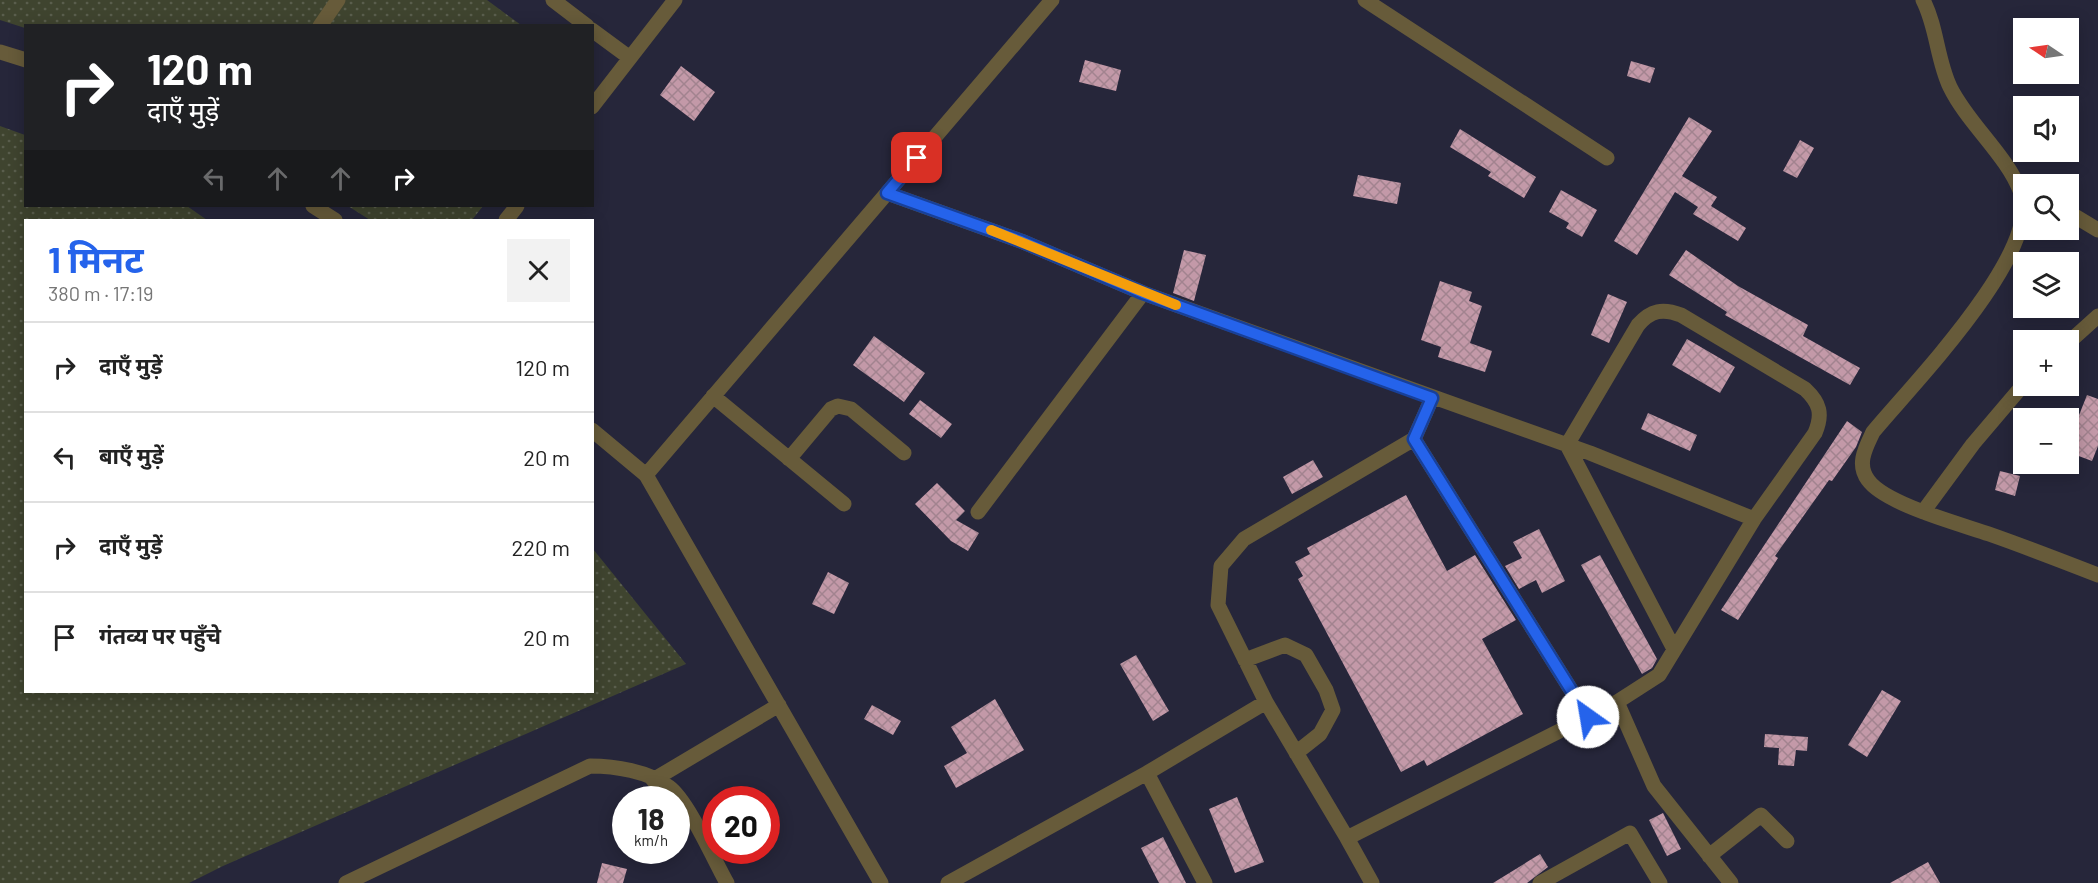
<!DOCTYPE html>
<html lang="hi">
<head>
<meta charset="utf-8">
<style>
  :root { --surface:#fff; --page:#f2f2f2; --text:#222; --muted:#767676; --line:#e0e0e0; --accent:#2563eb }
  body { margin:0; font-family:Barlow,"Noto Sans Devanagari",sans-serif; background:var(--page); color:var(--text); height:100vh; display:flex; flex-direction:column; font-size:22px; white-space:nowrap }
  * { box-sizing:border-box; margin:0 }
  p { font-size:20px; color:var(--muted) }
  .icon { flex:none; width:33px; height:33px; fill:none; stroke:currentColor; stroke-width:2; stroke-linecap:round; stroke-linejoin:round }
  .map { position:relative; flex:1; overflow:hidden }
  .panel { position:absolute; left:24px; top:219px; width:570px; height:474px; display:flex; flex-direction:column; background:var(--surface); border-radius:0px; box-shadow:0 3px 15px #0003 }
  .panel>* { flex:none }
  .hud { position:absolute; left:24px; top:24px; width:570px; height:183px; border-radius:0px; box-shadow:0 3px 15px #0003; background:#202124; color:#fff; overflow:hidden }
  .needle { width:39px; rotate:283deg }
  .fabs { position:absolute; left:2013px; top:18px; display:grid; gap:12px }
  .fabs a { display:grid; place-items:center; width:66px; height:66px; border-radius:0px; background:var(--surface); box-shadow:0 3px 15px #0003; font-size:30px }
  .speed { position:absolute; left:612px; top:786px; display:flex; gap:12px; font-size:30px; font-weight:700; text-align:center }
  .speed>* { display:grid; place-content:center; width:78px; height:78px; border-radius:50%; background:var(--surface); box-shadow:0 3px 15px #0003; line-height:1 }
  .speed small { font-size:15px; font-weight:400 }
  .speed .limit { border:9px solid #d22; background:#fff; color:#111 }
  .pin { position:absolute; display:grid; place-items:center; width:51px; height:51px; color:#fff; margin:-26px; border-radius:12px; box-shadow:0 3px 9px #0006 }
  .me { position:absolute; width:66px; margin:-33px; rotate:328deg; stroke-linejoin:round; filter:drop-shadow(0 0 4px #0008) }
  .turn { display:flex; align-items:center; gap:21px; height:126px; padding:0 24px; font-size:27px }
  .turn .icon { width:78px; height:78px; stroke-width:2.5 }
  .turn b { display:block; font-size:42px; line-height:51px }
  .lanes { display:flex; align-items:center; height:57px; padding:0 24px; background:#0003; justify-content:center; gap:30px; direction:ltr }
  .lanes .off { opacity:.35 }
  .round { display:grid; place-items:center; flex:none; width:63px; height:63px; border-radius:0px; background:var(--page) }
  .head { display:flex; align-items:center; justify-content:space-between; height:102px; padding:0 24px }
  h1 { font-size:36px; font-weight:700; line-height:45px; color:var(--accent) }
  ul { padding:0; list-style:none }
  li { display:flex; align-items:center; gap:18px; height:90px; padding:0 24px; border-top:2px solid var(--line) }
  li div { flex:1 }
  li b { display:block; font-size:22px }
  li em { font-style:normal }
  .map>svg:first-child { display:block }
  .grass { fill:url(#grass-dots) }
  .building { fill:url(#building-cross-hatch) }
  .lines { fill:none; stroke-linecap:round; stroke-linejoin:round }
  .minor { stroke:#675b3a; stroke-width:15 }
  .route-casing { stroke:#184099; stroke-width:15 }
  .route { stroke:#2563eb; stroke-width:10 }
  .slow { stroke:#f59e0b; stroke-width:10 }
</style>
</head>
<body>
<div class="map">
<svg width="2098" height="883" viewBox="0 0 2098 883">
  <defs>
    <pattern id="grass-dots" width="8" height="8" patternUnits="userSpaceOnUse" patternTransform="scale(1.5)"><rect width="8" height="8" fill="#3f442f"/><path d="M2 2h.1M6 6h.1" fill="none" stroke="#5a5e4d" stroke-width="1.8" stroke-linecap="round"/></pattern>
    <pattern id="building-cross-hatch" width="8" height="8" patternUnits="userSpaceOnUse" patternTransform="scale(1.5)"><rect width="8" height="8" fill="#c399a8"/><path d="M0 0l8 8M0 8l8-8" fill="none" stroke="#a2838f"/></pattern>
  </defs>
  <rect width="100%" height="100%" fill="#26263a"/>
  <path class="grass" d="M 0,0 L 487,0 L 521,25 L 26,26 L 25,28 L 0,20 Z
    M 0,126 L 25,135 L 26,206 L 187,206 L 207,220 L 26,220 L 26,692 L 592,692 L 593,549 L 686,664 L 223,866 L 189,883 L 0,883 Z
    M 348,206 L 483,206 L 472,220 L 370,220 Z"/>
  <path class="building" d="M 1085,60 L 1121,70 L 1116,91 L 1079,82 Z
    M 1631,61 L 1655,68 L 1650,83 L 1627,76 Z
    M 681,66 L 715,92 L 694,121 L 660,95 Z
    M 1689,117 L 1712,131 L 1682,176 L 1717,197 L 1711,206 L 1746,228 L 1738,241 L 1693,214 L 1698,207 L 1675,192 L 1637,255 L 1614,241 Z
    M 1460,129 L 1536,177 L 1524,198 L 1488,176 L 1491,172 L 1450,147 Z
    M 1800,140 L 1814,148 L 1797,178 L 1783,171 Z
    M 1358,175 L 1401,183 L 1397,204 L 1353,196 Z
    M 1561,190 L 1597,210 L 1582,237 L 1566,228 L 1569,223 L 1549,212 Z
    M 1184,250 L 1206,255 L 1194,301 L 1173,293 Z
    M 1686,250 L 1738,286 L 1808,325 L 1803,336 L 1860,368 L 1850,385 L 1725,315 L 1727,312 L 1669,275 Z
    M 1440,281 L 1472,292 L 1469,301 L 1482,306 L 1470,343 L 1492,351 L 1485,372 L 1438,357 L 1441,347 L 1421,340 Z
    M 1608,294 L 1627,302 L 1609,343 L 1591,335 Z
    M 874,336 L 925,373 L 904,402 L 853,365 Z
    M 1687,339 L 1735,367 L 1720,393 L 1672,365 Z
    M 2087,395 L 2098,399 L 2098,446 L 2092,461 L 2068,452 L 2068,443 Z
    M 920,400 L 952,424 L 941,438 L 909,414 Z
    M 1648,413 L 1697,435 L 1690,451 L 1641,429 Z
    M 1847,421 L 1862,432 L 1856,447 L 1832,481 L 1829,480 L 1775,556 L 1778,558 L 1738,620 L 1721,610 Z
    M 1313,460 L 1323,477 L 1292,494 L 1283,477 Z
    M 2000,471 L 2020,476 L 2015,496 L 1995,490 Z
    M 937,483 L 965,511 L 956,520 L 979,533 L 968,551 L 951,541 L 915,504 Z
    M 1406,495 L 1447,571 L 1475,555 L 1516,620 L 1482,639 L 1523,714 L 1427,766 L 1424,760 L 1401,772 L 1298,579 L 1303,576 L 1295,562 L 1310,554 L 1307,548 Z
    M 1539,529 L 1565,581 L 1542,593 L 1536,580 L 1519,589 L 1505,566 L 1522,558 L 1513,542 Z
    M 1600,555 L 1657,659 L 1652,668 L 1642,674 L 1581,565 Z
    M 828,572 L 849,583 L 834,614 L 812,604 Z
    M 1136,655 L 1169,711 L 1153,721 L 1120,664 Z
    M 1882,690 L 1901,701 L 1867,757 L 1848,745 Z
    M 995,699 L 1024,750 L 956,788 L 944,766 L 967,753 L 951,727 Z
    M 872,705 L 901,721 L 893,735 L 864,719 Z
    M 1765,734 L 1808,737 L 1807,751 L 1796,750 L 1794,766 L 1778,765 L 1779,748 L 1764,747 Z
    M 1237,797 L 1264,862 L 1235,873 L 1209,809 Z
    M 1663,813 L 1681,849 L 1667,856 L 1649,820 Z
    M 1163,837 L 1186,883 L 1159,883 L 1141,848 Z
    M 1540,854 L 1548,867 L 1527,883 L 1493,883 Z
    M 1928,862 L 1940,883 L 1890,883 Z
    M 602,863 L 627,869 L 623,883 L 597,883 Z"/>
  <g class="lines">
    <path class="minor" d="M 553,0 L 587,26
      M 1365,0 L 1607,158
      M 1923,0 C 1937,27 1937,60 1950,87 C 1968,124 2007,155 2021,193 C 2042,253 1910,387 1873,432 C 1866,447 1856,464 1868,480 C 1885,504 1960,524 1989,534 C 2026,547 2062,561 2098,575
      M 320,26 L 338,0
      M 592,30 L 630,58
      M 0,52 L 26,60
      M 592,107 L 675,0
      M 887,193 L 1021,241 L 1143,293 L 1590,453 L 1754,519
      M 313,206 L 335,220
      M 2068,212 L 2098,230
      M 506,220 L 517,206
      M 2068,343 L 2098,316
      M 713,396 L 844,504
      M 1432,398 L 1414,439 L 1244,539 L 1221,566 L 1218,605 L 1266,702 L 1347,838 L 1617,702 L 1654,786 L 1731,883
      M 592,430 L 646,475 L 881,883
      M 1414,439 L 1588,717
      M 789,459 L 831,409 L 838,406 L 851,409 L 904,453
      M 646,475 L 1052,0
      M 978,512 L 1143,293
      M 1923,512 L 1973,444 L 2024,384
      M 1245,660 L 1285,645 L 1306,655 L 1326,690 L 1333,710 L 1320,734 L 1296,753
      M 1617,702 L 1659,675 L 1754,519 L 1815,433 C 1823,414 1820,403 1805,389 L 1681,315 C 1663,308 1651,310 1638,325 L 1567,445 L 1674,649
      M 1147,773 L 1205,883
      M 653,780 L 779,705
      M 1347,838 L 1372,883
      M 1709,856 L 1761,815 L 1787,841
      M 346,883 L 590,766 C 615,766 648,771 669,787 C 688,801 714,860 727,883
      M 948,883 L 1147,773 L 1266,702
      M 1540,883 L 1630,833 L 1660,883"/>
  </g>
  <g class="lines">
    <defs>
      <path id="route" d="M 917,158 L 887,193 L 1021,241 L 1143,293 L 1432,398 L 1414,439 L 1588,717"/>
    </defs>
    <use href="#route" class="route-casing"/>
    <use href="#route" class="route"/>
    <path class="slow" d="M 991,230 L 1176,305"/>
  </g>
</svg>
<div class="fabs">
<a><svg class="needle" viewBox="-14 -14 28 28"><path d="M0-13l5 13h-10z" fill="#e53935"/><path d="M0 13l5-13h-10z" fill="#767676"/></svg></a>
<a><svg class="icon" aria-label="sound" viewBox="0 0 24 24"><path d="M4 9h4l5-4v14l-5-4H4zM17 9q2 3 0 6"/></svg></a>
<a><svg class="icon" aria-label="search" viewBox="0 0 24 24"><circle cx="10" cy="10" r="6"/><path d="M15 15l6 6"/></svg></a>
<a><svg class="icon" aria-label="layers" viewBox="0 0 24 24"><path d="M12 4l9 5-9 5-9-5zM3 14l9 5 9-5"/></svg></a>
<a>+</a>
<a>−</a>
</div>
<div class="speed"><div>18<small>km/h</small></div><div class="limit">20</div></div>
<div class="pin" style="left:917px;top:158px;background:#d93025"><svg class="icon" aria-label="arrive" viewBox="0 0 24 24"><path d="M6 21V4h12l-3 4 3 4H6"/></svg></div>
<svg class="me" style="left:1588px;top:717px" viewBox="-20 -20 40 40"><circle r="19" fill="#fff"/><path d="M0-13L10 11 0 6-10 11z" fill="#2563eb"/></svg>
<div class="hud">
<div class="turn"><svg class="icon" aria-label="right" viewBox="0 0 24 24"><path d="M7 20v-9h11M14 6l5 5-5 5"/></svg><div><b>120 m</b>दाएँ मुड़ें</div></div>
<div class="lanes"><svg class="icon off" aria-label="left" viewBox="0 0 24 24"><path d="M17 20v-9H6M10 6l-5 5 5 5"/></svg><svg class="icon off" aria-label="ahead" viewBox="0 0 24 24"><path d="M12 20V5M6 11l6-6 6 6"/></svg><svg class="icon off" aria-label="ahead" viewBox="0 0 24 24"><path d="M12 20V5M6 11l6-6 6 6"/></svg><svg class="icon" aria-label="right" viewBox="0 0 24 24"><path d="M7 20v-9h11M14 6l5 5-5 5"/></svg></div>
</div>
<section class="panel">
<div class="head"><div><h1>1 मिनट</h1><p>380 m · 17:19</p></div><a class="round"><svg class="icon" aria-label="close" viewBox="0 0 24 24"><path d="M6 6l12 12M18 6L6 18"/></svg></a></div>
<ul>
<li><svg class="icon" aria-label="right" viewBox="0 0 24 24"><path d="M7 20v-9h11M14 6l5 5-5 5"/></svg><div><b>दाएँ मुड़ें</b></div><em>120 m</em></li>
<li><svg class="icon" aria-label="left" viewBox="0 0 24 24"><path d="M17 20v-9H6M10 6l-5 5 5 5"/></svg><div><b>बाएँ मुड़ें</b></div><em>20 m</em></li>
<li><svg class="icon" aria-label="right" viewBox="0 0 24 24"><path d="M7 20v-9h11M14 6l5 5-5 5"/></svg><div><b>दाएँ मुड़ें</b></div><em>220 m</em></li>
<li><svg class="icon" aria-label="arrive" viewBox="0 0 24 24"><path d="M6 21V4h12l-3 4 3 4H6"/></svg><div><b>गंतव्य पर पहुँचे</b></div><em>20 m</em></li>
</ul>
</section>
</div>
</body>
</html>
